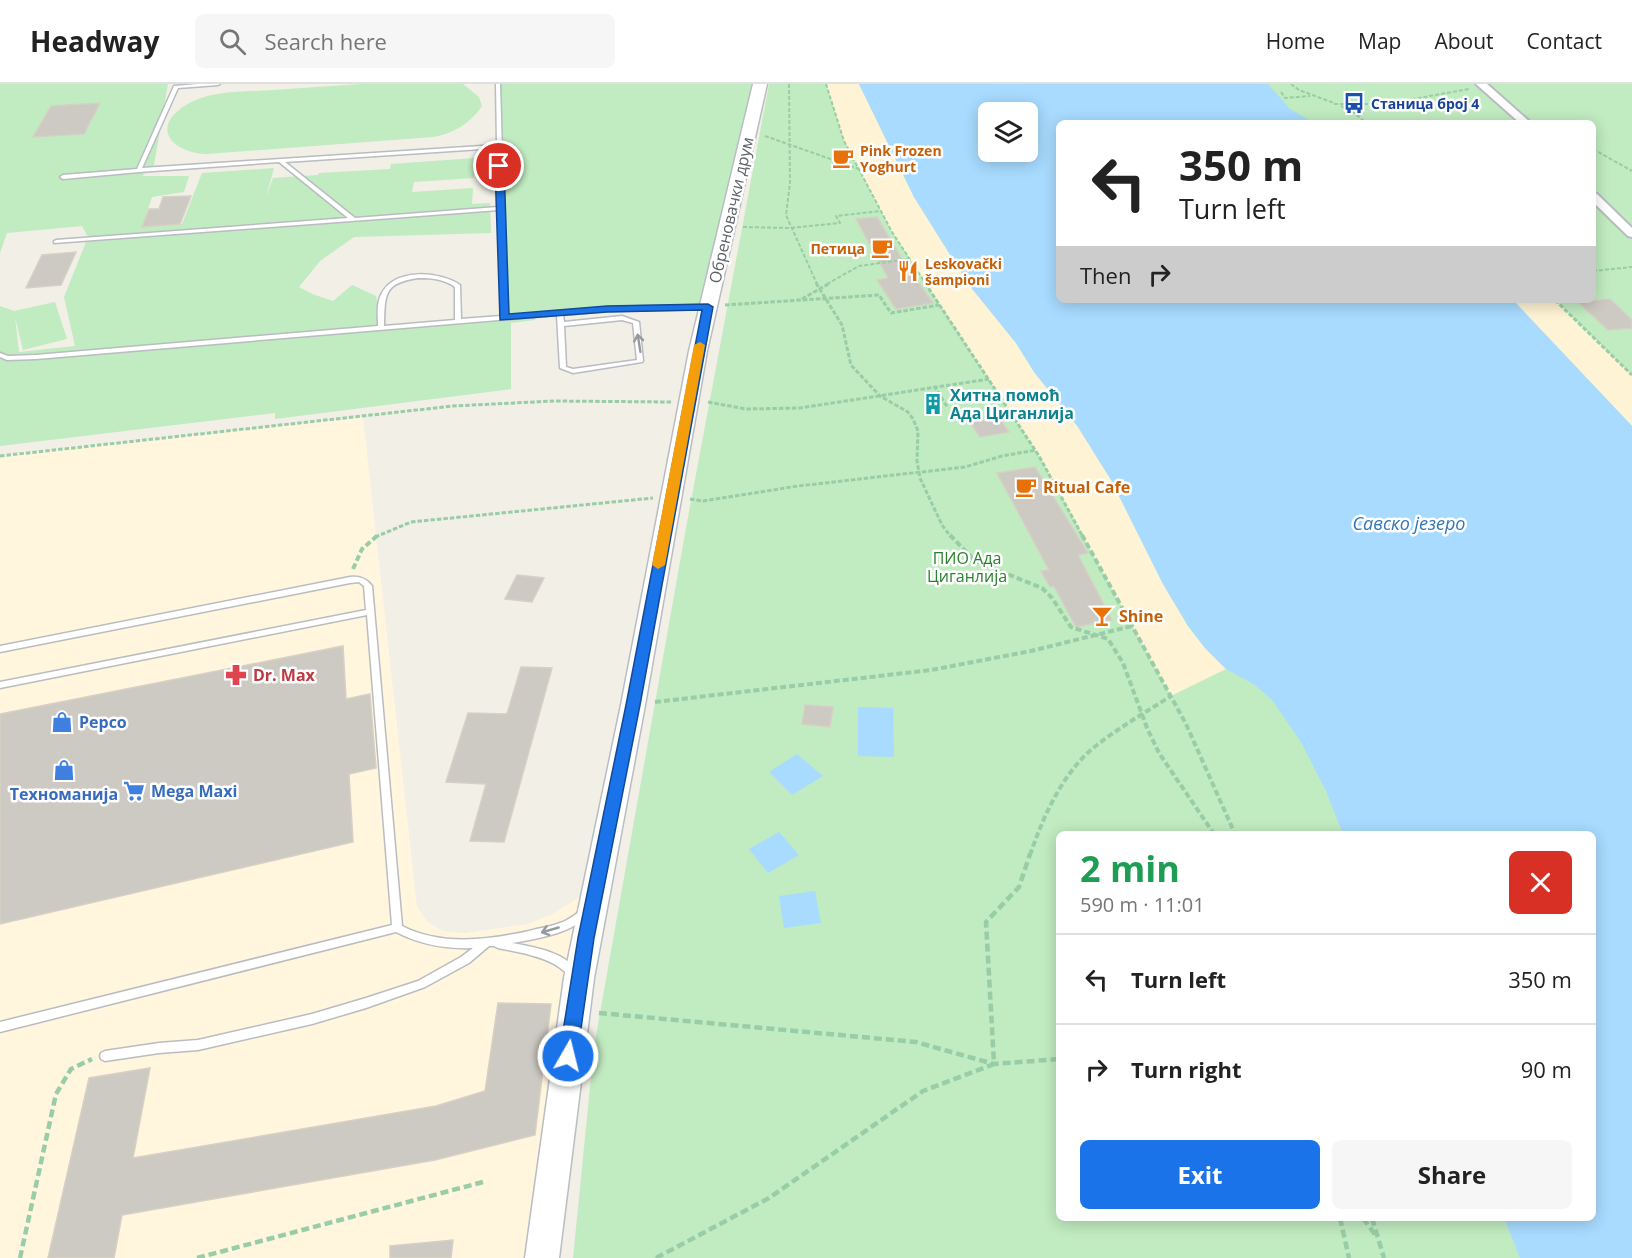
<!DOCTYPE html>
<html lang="en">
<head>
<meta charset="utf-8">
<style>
  :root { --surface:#fff; --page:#f6f6f6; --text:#222; --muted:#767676; --line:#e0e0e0; --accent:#1a73e8 }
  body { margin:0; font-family:"Open Sans",sans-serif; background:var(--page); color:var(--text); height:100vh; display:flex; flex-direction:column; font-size:22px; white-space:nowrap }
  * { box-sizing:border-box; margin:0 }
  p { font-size:20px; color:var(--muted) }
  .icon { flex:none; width:33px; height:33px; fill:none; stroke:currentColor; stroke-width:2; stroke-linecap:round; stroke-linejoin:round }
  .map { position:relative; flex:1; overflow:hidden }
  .drawer { position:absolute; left:1056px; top:747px; width:540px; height:390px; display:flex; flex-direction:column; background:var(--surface); border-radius:9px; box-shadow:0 3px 15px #0003 }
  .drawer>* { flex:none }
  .guide { position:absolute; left:1056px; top:36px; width:540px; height:183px; border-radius:9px; box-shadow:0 3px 15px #0003; background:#fff; color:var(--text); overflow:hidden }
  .controls { position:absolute; left:978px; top:18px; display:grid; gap:12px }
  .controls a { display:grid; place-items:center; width:60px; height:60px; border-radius:9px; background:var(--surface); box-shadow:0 3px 15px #0003; font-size:30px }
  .pin { position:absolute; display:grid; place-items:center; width:51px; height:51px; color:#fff; margin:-26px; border:3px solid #fff; border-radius:50%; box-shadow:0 2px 6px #0007 }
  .me { position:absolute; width:66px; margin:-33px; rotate:8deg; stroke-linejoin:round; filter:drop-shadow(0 0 4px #0008) }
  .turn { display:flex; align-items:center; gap:21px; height:126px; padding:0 24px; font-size:27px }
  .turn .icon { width:78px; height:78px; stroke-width:2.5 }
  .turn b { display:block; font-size:42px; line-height:51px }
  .then { display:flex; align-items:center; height:57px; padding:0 24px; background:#0003; gap:12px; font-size:22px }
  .round { display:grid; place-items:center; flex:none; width:63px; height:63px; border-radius:9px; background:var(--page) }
  .summary { display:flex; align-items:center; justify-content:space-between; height:102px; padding:0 24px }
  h1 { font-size:36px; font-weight:700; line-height:45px; color:#1e9e55 }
  .primary-button { display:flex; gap:12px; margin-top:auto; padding:12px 24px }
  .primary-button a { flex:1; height:69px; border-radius:9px; background:var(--accent); color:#fff; font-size:24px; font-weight:700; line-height:69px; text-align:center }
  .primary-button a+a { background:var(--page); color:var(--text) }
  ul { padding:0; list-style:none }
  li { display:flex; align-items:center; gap:18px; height:90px; padding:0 24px; border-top:2px solid var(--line) }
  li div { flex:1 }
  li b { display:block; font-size:22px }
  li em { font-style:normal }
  header { display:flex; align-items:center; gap:36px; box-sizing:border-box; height:84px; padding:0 30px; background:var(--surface); border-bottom:2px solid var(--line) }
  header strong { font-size:28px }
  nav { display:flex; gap:33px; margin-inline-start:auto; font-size:21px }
  .search { width:420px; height:54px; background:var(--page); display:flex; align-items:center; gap:15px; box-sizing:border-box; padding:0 21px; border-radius:9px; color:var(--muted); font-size:22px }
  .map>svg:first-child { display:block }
  .commercial { fill:#fff6dd }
  .green { fill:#c1ebc0; fill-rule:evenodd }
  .sand { fill:#fef3d4 }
  .water { fill:#a8dbff; fill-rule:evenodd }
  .building { fill:#cdc9c3; stroke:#d7d0c4; stroke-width:1.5 }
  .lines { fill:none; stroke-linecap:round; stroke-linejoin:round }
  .lane-casing { stroke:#b9bcc1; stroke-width:3 }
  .street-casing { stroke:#b9bcc1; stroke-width:4 }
  .secondary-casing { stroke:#b9bdc3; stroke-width:3 }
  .path-far3 { stroke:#98cda7; stroke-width:2; stroke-dasharray:4 2; stroke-linecap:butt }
  .path-far2 { stroke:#98cda7; stroke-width:3; stroke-dasharray:4.5 2; stroke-linecap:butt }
  .path-far1 { stroke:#98cda7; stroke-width:4; stroke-dasharray:6 3; stroke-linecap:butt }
  .path { stroke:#98cda7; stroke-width:4.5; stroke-dasharray:8 4; stroke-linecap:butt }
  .lane { fill:#fff; fill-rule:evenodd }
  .street { fill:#fff; fill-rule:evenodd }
  .secondary { fill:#fff; fill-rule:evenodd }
  .oneway { stroke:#96999d }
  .route { fill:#1a73e8; stroke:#114b97; stroke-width:1.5 }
  .slow { fill:#f59e0b }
  .labels { text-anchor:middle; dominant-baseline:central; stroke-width:5; stroke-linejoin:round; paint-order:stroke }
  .far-transit-label { font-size:14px; font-weight:bold; fill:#164399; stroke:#fff; text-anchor:start }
  .far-food-label { font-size:14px; font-weight:bold; fill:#c56008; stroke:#fff; text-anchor:start }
  .street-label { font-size:16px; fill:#5d6268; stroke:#fff }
  .culture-label { font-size:16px; font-weight:bold; fill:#0d838f; stroke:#fff; text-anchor:start }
  .food-label { font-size:16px; font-weight:bold; fill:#c56008; stroke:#fff; text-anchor:start }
  .park-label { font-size:16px; fill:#2a812d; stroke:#fff }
  .health-label { font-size:16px; font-weight:bold; fill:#be3a42; stroke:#fff; text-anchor:start }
  .shop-label { font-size:16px; font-weight:bold; fill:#366cbe; stroke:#fff; text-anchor:start }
  .water-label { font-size:18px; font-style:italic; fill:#3676b3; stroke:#fff }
</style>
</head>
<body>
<header>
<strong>Headway</strong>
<div class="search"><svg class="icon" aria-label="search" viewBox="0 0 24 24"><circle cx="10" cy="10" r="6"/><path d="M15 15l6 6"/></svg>Search here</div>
<nav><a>Home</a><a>Map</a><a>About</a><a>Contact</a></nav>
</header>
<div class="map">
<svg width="1632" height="1174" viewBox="0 0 1632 1174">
  <rect width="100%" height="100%" fill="#f1efe6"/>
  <path class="commercial" d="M 363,333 L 417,823 L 428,838 L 443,847 L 465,849 L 528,840 L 552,830 L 581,812 L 534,1097 L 525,1174 L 0,1174 L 0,371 Z"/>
  <path class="green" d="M 0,0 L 168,0 L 154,81 L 142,92 L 189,92 L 184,108 L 152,113 L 142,143 L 182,140 L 202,89 L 274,84 L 266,114 L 273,94 L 318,91 L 319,89 L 390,85 L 391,80 L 475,74 L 474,94 L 414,98 L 412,108 L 473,104 L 472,120 L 490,119 L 491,149 L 354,153 L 320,177 L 299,203 L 312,210 L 333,217 L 352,201 L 376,212 L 381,243 L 504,233 L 498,0 L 760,0 L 708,223 L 643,223 L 537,231 L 535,236 L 511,239 L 511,305 L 275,335 L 275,329 L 0,362 L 0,222 L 14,227 L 55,218 L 67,255 L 23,266 L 15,233 L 19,268 L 75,262 L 64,213 L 88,153 L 82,142 L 7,149 L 0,169 Z
    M 361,0 L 463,0 L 479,13 L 482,22 C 471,39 453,50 433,53 L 207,70 C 173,69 149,44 186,21 C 211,6 245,8 273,6 C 302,4 332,2 361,0 Z
    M 769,0 L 1632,0 L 1632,1174 L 573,1174 L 594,963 L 686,444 ZM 988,28 L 1028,28 L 1028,68 L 988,68 ZM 1059,39 L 1593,39 L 1593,216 L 1059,216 ZM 1059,750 L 1593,750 L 1593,1134 L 1059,1134 Z"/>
  <path class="sand" d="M 826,0 L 859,0 L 914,113 L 969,201 L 1016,259 L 1034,288 L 1078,343 L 1111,396 L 1163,500 L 1188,542 L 1205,564 L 1226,585 L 1171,612 L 1039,372 L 892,148 L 844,57 Z
    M 1513,216 L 1555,216 L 1632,291 L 1632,342 Z"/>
  <path class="water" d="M 859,0 L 1268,0 L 1290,25 L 1314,39 L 1059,39 L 1059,216 L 1513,216 L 1632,342 L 1632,1174 L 1520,1174 L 1504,1134 L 1593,1134 L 1593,750 L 1343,750 L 1326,707 L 1301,658 L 1272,616 L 1255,601 L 1226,585 L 1205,564 L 1188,542 L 1163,500 L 1111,396 L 1078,343 L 1034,288 L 1016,259 L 969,201 L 914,113 ZM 988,28 L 1028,28 L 1028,68 L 988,68 Z
    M 858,623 L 893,624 L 894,673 L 858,672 Z
    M 797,670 L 823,692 L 792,711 L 769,688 Z
    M 779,748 L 799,771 L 768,789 L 749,765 Z
    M 815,807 L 821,839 L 784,844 L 779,812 Z"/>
  <path class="building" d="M 100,19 L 84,50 L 33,53 L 51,22 Z
    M 191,112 L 180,140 L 142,143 L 149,125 L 159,125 L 163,113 Z
    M 877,133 L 911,190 L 913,190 L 933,219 L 896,225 L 877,196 L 888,194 L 856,135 Z
    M 76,168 L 61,201 L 26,204 L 42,171 Z
    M 1610,215 L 1632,236 L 1632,244 L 1608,246 L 1578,218 Z
    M 999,333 L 1009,348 L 980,353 L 970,338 Z
    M 1035,383 L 1088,469 L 1078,471 L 1112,536 L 1076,543 L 1054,502 L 1050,503 L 1041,487 L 1049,486 L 997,389 Z
    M 517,491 L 544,494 L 532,518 L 505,515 Z
    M 343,562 L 346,615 L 370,610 L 376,684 L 349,690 L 353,758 L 0,840 L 0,630 Z
    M 521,583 L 552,584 L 504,758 L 470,757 L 486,700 L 446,698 L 468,629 L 507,630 Z
    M 805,621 L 833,623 L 830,643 L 802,640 Z
    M 498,919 L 551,920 L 535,1051 L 435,1076 L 122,1131 L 114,1174 L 48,1174 L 89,994 L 150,984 L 133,1074 L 436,1022 L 485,1007 Z
    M 453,1156 L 451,1174 L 390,1174 L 390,1162 Z"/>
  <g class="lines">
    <defs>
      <path id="lane" d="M 198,0 L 220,0 L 218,1 L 178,4 L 142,84 L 497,61 L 496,0 L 500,0 L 507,232 L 607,223 L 708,221 L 711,223 L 708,225 L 607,227 L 563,231 L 564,238 L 622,232 L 639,238 L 643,277 L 642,278 L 573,289 L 560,284 L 557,231 L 36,275 L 7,276 L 0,273 L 0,269 L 8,272 L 36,271 L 378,242 C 378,232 376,219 382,209 C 395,184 440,187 460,201 L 461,235 L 501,232 L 499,126 L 54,159 L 54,157 L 56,156 L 348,134 L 279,78 L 139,88 L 63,95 L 60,93 L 63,91 L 137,85 L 174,2 ZM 497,64 L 498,123 L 355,134 L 285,78 ZM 418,194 C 432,194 444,195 455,203 L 455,236 L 384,242 C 385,211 383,199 418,194 ZM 622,236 L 633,239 L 637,276 L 573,285 L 566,283 L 564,242 Z
        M 350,493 C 359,492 366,494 372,502 L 402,842 C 441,862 487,856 529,847 C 539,844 550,843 560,839 C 570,836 576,829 584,825 L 587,826 L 589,829 C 576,849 535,855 512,859 C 534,863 566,868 579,889 L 578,892 L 574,893 C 567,890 561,884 554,880 C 537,871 517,868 498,864 L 494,862 L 489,862 L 469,879 L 425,903 L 366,924 L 312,940 L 198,966 L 159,969 L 105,977 L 101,975 L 100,972 L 101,969 L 105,967 L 159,959 L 198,956 L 312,930 L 366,914 L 418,897 L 461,873 L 473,864 C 446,865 421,861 396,848 L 0,948 L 0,938 L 392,841 L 367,531 L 0,604 L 0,598 L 366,526 L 364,502 L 359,498 L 350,499 L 0,568 L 0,562 Z"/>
      <path id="street" d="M 1476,0 L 1487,0 L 1531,39 L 1520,39 Z
        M 1593,109 L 1597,110 L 1632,144 L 1632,153 L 1628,152 L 1593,118 Z"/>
      <path id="secondary" d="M 753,0 L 767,0 L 707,267 L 645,621 L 594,894 L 559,1174 L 525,1174 L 564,894 L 621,621 L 689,267 Z"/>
    </defs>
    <use href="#lane" class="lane-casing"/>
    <use href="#street" class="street-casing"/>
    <use href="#secondary" class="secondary-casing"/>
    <path class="path-far3" d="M 789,0 L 790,99 L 786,131 L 817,200
      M 826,0 L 844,57 L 892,148 L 926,200
      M 1291,0 L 1299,6 L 1334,19
      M 1281,8 L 1285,14 L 1310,12
      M 1334,20 L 1385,20 L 1469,5
      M 1341,22 L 1352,27 L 1366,39
      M 765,52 L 859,85
      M 1593,65 L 1632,87
      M 743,143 L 790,144 L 840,139 L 836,132 L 881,127
      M 1593,187 L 1632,183
      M 827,200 L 859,182 L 909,175"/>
    <path class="path-far2" d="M 816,199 L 842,241 L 851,281 L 880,312 L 908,328 L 913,335 L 918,347 L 917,377 L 920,394 L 942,441 L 951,453
      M 925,199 L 1039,372 L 1083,453
      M 802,215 L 830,199
      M 1555,216 L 1632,291
      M 725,221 L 879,211 L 891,229 L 939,221
      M 934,302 L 948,324
      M 708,318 L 746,325 L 800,324 L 989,295
      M 0,372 L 453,322 L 554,317 L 671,318
      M 690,415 L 703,417 L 798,402 L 965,383 L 1002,372 L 1036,366
      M 375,453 L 411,438 L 653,414"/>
    <path class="path-far1" d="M 950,451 L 975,477 L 1042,504 L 1052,514 L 1071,543 L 1108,555 L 1123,579 L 1147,644 L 1159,669 L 1214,750
      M 1082,451 L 1186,640 L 1235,750
      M 353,485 L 362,465 L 378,451
      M 655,618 L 931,586 L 1031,567 L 1132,542
      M 1030,771 C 1043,733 1063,687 1097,661 C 1120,643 1146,628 1171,612"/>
    <path class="path" d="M 599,929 L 916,958 L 994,980 L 1059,975
      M 1340,1134 L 1349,1174
      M 1363,1134 L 1376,1152
      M 1372,1134 L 1384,1174
      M 20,1174 L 56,1010 L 71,985 L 92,975
      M 197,1174 L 483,1098
      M 656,1174 L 769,1114 L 923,1007 L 994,980 L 986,838 L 1019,803 L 1030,770"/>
    <use href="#lane" class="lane"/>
    <use href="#street" class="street"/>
    <use href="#secondary" class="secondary"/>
  </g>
  <defs><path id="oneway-shaft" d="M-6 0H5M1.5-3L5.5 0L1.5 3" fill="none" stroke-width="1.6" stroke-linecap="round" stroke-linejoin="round" transform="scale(1.5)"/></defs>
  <g class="oneway">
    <use href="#oneway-shaft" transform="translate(639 259) rotate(-99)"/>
    <use href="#oneway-shaft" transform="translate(550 846) rotate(164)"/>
  </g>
  <path class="route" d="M 499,80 L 504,82 L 509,230 L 607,222 L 708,220 L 713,223 L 640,621 L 594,854 L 577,972 L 574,978 L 568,981 L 562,978 L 559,972 L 578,854 L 626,621 L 702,226 L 607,228 L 500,236 L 495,82 Z"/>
  <path class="slow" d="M 700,258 L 705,261 L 665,481 L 658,485 L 652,481 L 694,261 Z"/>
  <defs>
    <symbol id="bus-bare" viewBox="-9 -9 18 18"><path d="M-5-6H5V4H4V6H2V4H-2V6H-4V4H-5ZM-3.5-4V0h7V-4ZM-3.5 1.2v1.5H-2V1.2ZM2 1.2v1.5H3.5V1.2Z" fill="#1a4fb4" stroke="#fff" stroke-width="2.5" paint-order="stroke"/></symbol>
    <symbol id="cafe-bare" viewBox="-9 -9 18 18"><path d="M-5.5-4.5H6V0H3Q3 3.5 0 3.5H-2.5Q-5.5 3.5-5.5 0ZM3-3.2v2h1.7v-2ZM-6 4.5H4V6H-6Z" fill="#e8710a" stroke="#fff" stroke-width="2.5" paint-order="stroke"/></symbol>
    <symbol id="restaurant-bare" viewBox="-9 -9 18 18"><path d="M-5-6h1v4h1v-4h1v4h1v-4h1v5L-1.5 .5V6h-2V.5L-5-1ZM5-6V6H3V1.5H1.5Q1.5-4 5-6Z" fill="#e8710a" stroke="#fff" stroke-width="2.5" paint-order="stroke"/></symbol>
    <symbol id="building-bare" viewBox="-9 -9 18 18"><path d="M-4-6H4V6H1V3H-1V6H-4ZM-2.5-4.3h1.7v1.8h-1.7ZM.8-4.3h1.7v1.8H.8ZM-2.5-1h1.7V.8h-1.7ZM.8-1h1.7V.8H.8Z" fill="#0f9aa8" stroke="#fff" stroke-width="2.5" paint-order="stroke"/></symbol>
    <symbol id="bar-bare" viewBox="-9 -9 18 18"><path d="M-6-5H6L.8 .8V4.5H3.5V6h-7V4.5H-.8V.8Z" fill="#e8710a" stroke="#fff" stroke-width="2.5" paint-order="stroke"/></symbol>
    <symbol id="pharmacy-bare" viewBox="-9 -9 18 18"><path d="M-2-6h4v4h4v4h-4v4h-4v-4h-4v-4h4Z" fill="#e0444e" stroke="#fff" stroke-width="2.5" paint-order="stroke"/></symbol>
    <symbol id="shop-bare" viewBox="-9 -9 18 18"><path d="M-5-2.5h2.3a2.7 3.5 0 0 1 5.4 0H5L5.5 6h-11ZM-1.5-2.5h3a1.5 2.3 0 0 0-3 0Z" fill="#3f7fe0" stroke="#fff" stroke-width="2.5" paint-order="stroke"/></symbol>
    <symbol id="supermarket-bare" viewBox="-9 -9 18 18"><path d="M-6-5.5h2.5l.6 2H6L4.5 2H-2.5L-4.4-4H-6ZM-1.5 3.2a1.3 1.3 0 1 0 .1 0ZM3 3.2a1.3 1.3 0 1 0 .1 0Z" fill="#3f7fe0" stroke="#fff" stroke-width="2.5" paint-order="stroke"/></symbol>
  </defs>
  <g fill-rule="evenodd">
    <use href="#bus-bare" x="1339" y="4" width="30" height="30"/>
    <use href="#cafe-bare" x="828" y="59" width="30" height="30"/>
    <use href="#cafe-bare" x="867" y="149" width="30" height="30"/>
    <use href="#restaurant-bare" x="893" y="172" width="30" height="30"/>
    <use href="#building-bare" x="918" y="305" width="30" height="30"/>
    <use href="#cafe-bare" x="1011" y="388" width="30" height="30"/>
    <use href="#bar-bare" x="1087" y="517" width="30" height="30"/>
    <use href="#pharmacy-bare" x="221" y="576" width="30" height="30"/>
    <use href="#shop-bare" x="47" y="623" width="30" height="30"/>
    <use href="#shop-bare" x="49" y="671" width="30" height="30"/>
    <use href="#supermarket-bare" x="119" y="692" width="30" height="30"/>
  </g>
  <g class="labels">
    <g class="far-transit-label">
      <text x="1371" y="19">Станица број 4</text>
    </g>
    <g class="far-food-label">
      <text x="860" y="66">Pink Frozen<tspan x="860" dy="16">Yoghurt</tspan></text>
      <text x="865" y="164" text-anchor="end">Петица</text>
      <text x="925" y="179">Leskovački<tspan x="925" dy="16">šampioni</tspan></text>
    </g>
    <g class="street-label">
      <text transform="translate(731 126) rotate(-77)">Обреновачки друм</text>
    </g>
    <g class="culture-label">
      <text x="950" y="311">Хитна помоћ<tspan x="950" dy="18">Ада Циганлија</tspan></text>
    </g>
    <g class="food-label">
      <text x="1043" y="403">Ritual Cafe</text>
      <text x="1119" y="532">Shine</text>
    </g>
    <g class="park-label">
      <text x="967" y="474">ПИО Ада<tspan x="967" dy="18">Циганлија</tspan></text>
    </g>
    <g class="health-label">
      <text x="253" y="591">Dr. Max</text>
    </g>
    <g class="shop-label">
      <text x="79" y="638">Pepco</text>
      <text x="151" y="707">Mega Maxi</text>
      <text x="64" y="710" text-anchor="middle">Техноманија</text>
    </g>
    <g class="water-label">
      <text x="1409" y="439">Савско језеро</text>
    </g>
  </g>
</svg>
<div class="controls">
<a><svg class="icon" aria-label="layers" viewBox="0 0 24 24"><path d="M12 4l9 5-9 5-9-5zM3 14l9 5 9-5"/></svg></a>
</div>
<div class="pin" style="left:499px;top:82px;background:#d93025"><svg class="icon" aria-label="arrive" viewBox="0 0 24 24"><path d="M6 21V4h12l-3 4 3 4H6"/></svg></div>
<svg class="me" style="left:568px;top:972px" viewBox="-20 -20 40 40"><circle r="17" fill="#1a73e8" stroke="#fff" stroke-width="3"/><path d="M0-11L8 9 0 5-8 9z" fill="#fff"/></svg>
<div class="guide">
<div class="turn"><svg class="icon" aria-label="left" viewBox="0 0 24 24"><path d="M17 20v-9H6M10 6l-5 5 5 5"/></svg><div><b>350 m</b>Turn left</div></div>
<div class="then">Then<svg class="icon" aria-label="right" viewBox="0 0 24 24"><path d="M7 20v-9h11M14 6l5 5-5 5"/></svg></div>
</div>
<section class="drawer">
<div class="summary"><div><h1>2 min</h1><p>590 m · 11:01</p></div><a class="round" style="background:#d93025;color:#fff"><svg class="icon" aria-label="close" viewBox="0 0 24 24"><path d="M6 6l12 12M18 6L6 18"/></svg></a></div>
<ul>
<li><svg class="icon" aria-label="left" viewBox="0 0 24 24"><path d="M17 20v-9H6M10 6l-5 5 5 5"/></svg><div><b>Turn left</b></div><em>350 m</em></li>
<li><svg class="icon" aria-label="right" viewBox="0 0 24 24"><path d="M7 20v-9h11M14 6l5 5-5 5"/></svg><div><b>Turn right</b></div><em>90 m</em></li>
</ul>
<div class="primary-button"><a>Exit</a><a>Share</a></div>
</section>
</div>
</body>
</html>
